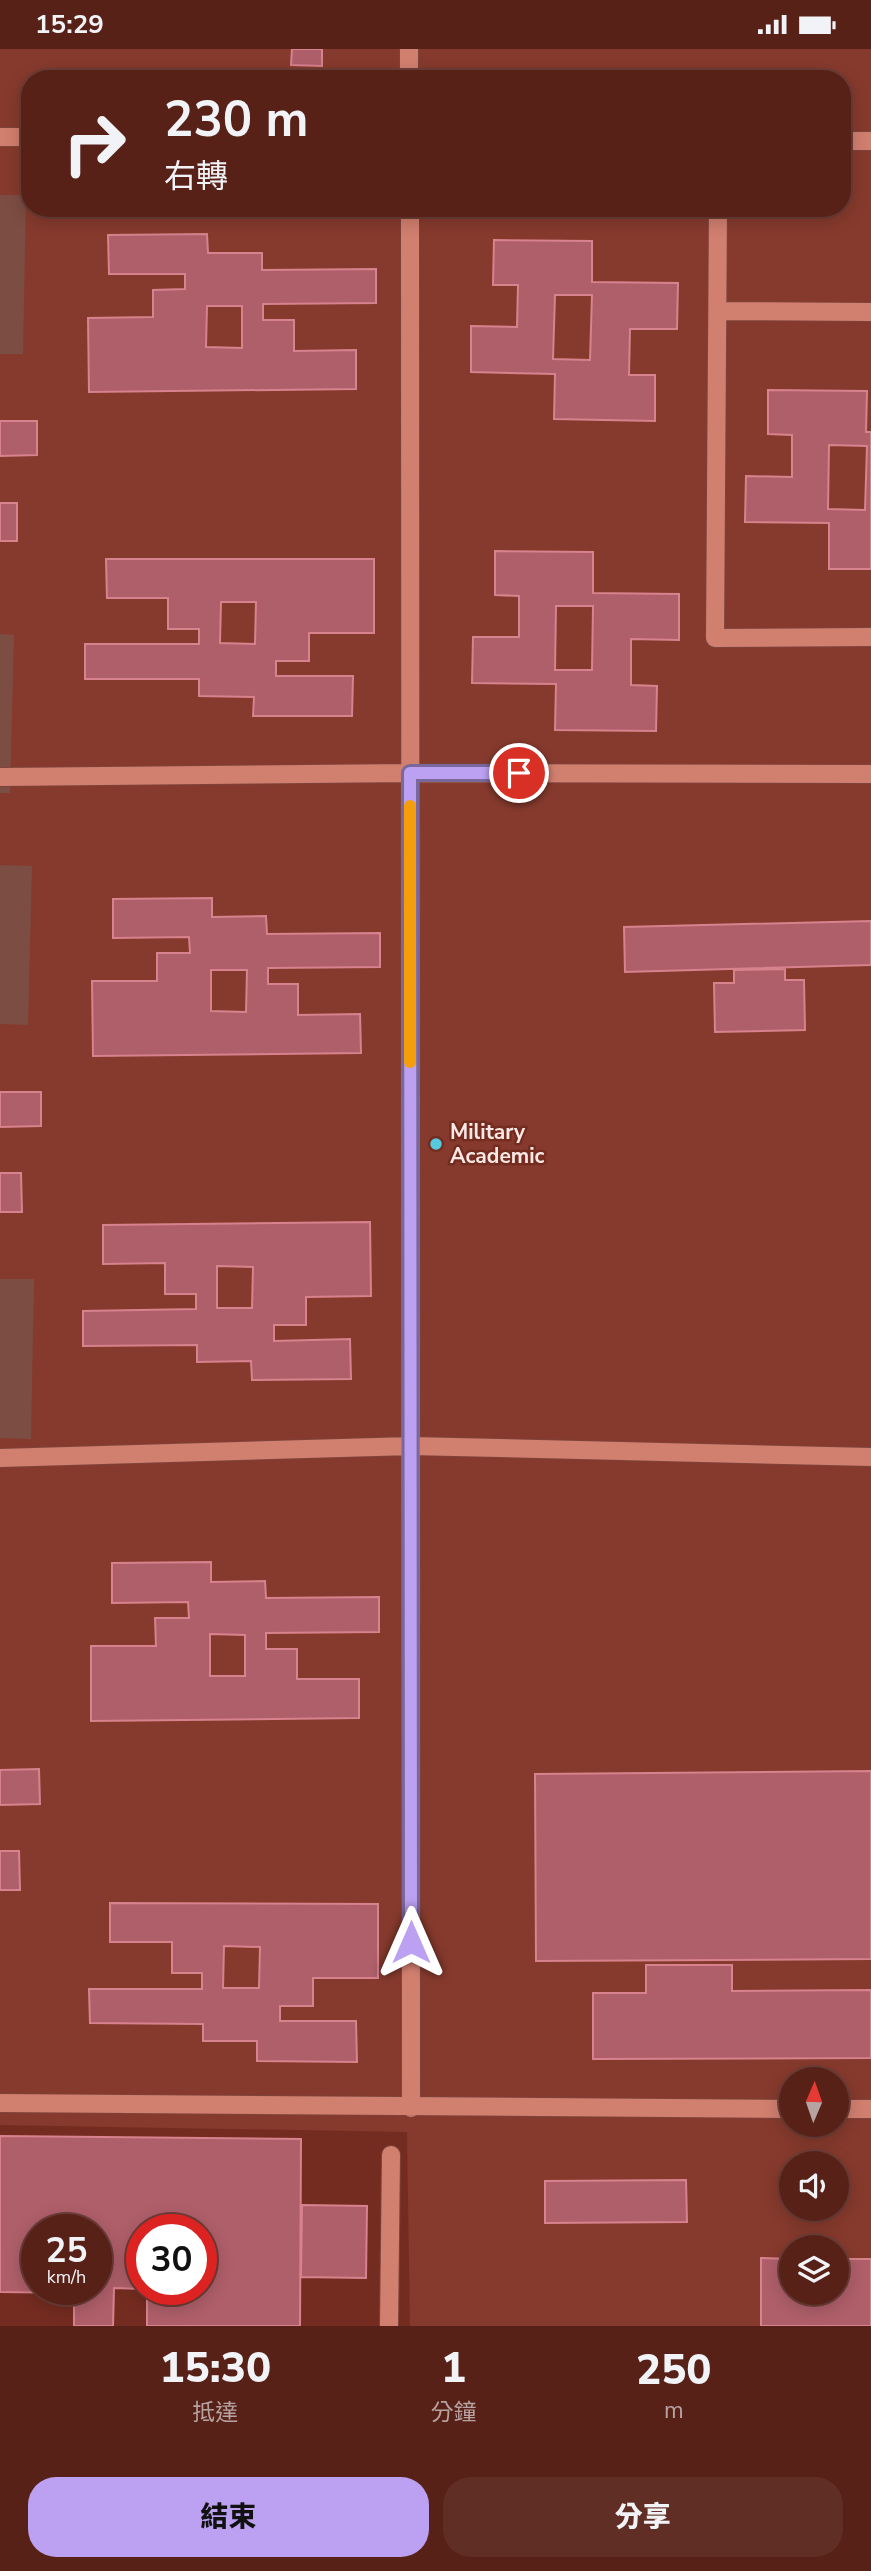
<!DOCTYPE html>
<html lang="zh-TW">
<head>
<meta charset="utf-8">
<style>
  :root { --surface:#582118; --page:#612e25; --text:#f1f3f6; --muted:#b7a3a2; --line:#6d3e37; --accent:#bca0f2 }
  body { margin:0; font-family:"Nunito Sans","Noto Sans TC",sans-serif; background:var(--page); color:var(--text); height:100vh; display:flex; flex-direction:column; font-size:26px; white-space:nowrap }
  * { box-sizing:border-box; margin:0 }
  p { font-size:23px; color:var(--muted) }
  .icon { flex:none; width:38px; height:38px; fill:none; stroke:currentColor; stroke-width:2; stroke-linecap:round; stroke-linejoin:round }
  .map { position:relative; height:2277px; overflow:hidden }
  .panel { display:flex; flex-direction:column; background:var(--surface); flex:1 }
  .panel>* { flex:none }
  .top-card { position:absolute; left:21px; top:21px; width:830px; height:147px; border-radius:28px; box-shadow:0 4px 18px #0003,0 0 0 2px var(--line); background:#582118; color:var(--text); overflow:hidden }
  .needle { width:46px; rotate:2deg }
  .controls { position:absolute; left:779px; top:2018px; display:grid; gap:14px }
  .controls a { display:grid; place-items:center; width:70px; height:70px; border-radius:50%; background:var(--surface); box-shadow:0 4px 18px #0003,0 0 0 2px var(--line); font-size:35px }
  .speed { position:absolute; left:21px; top:2165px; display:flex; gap:14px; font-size:35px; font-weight:700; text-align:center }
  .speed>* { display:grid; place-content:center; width:91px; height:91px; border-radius:50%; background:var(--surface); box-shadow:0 4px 18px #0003,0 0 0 2px var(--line); line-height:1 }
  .speed small { font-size:18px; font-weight:400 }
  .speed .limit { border:10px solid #d22; background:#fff; color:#111 }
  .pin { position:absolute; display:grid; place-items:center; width:60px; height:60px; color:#fff; margin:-30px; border:4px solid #fff; border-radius:50%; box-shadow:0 2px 7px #0007 }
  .me { position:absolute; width:77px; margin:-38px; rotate:0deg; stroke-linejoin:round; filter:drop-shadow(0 0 5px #0008) }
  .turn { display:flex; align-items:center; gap:24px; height:147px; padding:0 28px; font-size:32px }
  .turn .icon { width:91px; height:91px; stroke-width:2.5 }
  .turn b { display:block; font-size:49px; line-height:60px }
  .eta { display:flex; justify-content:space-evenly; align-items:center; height:119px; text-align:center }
  .eta b { font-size:42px; font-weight:800; line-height:49px }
  .primary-button { display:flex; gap:14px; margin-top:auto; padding:14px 28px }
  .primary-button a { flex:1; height:80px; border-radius:28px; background:var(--accent); color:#111; font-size:28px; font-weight:800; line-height:80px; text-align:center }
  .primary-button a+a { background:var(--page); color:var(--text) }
  .status { display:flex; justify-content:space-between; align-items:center; height:49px; padding:0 35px; background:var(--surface); direction:ltr }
  .status svg { height:19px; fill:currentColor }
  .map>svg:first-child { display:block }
  .built { fill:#863a2d; fill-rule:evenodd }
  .green { fill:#7c4d43 }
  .building { fill:#af5f6a; stroke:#d7828d; stroke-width:2; fill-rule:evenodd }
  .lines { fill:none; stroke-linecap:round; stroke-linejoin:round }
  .minor-casing { stroke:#7e433a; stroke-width:20 }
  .minor { stroke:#d17f6f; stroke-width:18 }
  .route-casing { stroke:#7a689d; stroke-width:18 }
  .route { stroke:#bca0f2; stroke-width:12 }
  .slow { stroke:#f59e0b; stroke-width:12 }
  .poi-dot { fill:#55cadf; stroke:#752c20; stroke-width:2.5 }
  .labels { text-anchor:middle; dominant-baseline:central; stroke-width:5; stroke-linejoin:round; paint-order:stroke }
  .poi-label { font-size:21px; font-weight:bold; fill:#fbe9e5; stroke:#752c20; text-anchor:start }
</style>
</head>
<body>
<div class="status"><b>15:29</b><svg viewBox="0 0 49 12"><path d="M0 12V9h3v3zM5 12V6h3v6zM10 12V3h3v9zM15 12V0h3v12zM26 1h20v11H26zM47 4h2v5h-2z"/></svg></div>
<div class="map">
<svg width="871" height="2277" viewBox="0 0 871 2277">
  <rect width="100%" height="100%" fill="#752c20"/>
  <path class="built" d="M 0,0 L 871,0 L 871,2277 L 410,2277 L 407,2083 L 0,2076 ZM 30,30 L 842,30 L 842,159 L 30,159 ZM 791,2030 L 836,2030 L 836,2076 L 791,2076 ZM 791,2114 L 836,2114 L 836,2160 L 791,2160 ZM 791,2198 L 836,2198 L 836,2244 L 791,2244 Z"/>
  <path class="green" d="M 0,146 L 26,146 L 23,305 L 0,305 Z
    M 0,585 L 14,586 L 10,744 L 0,744 Z
    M 0,816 L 32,817 L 28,976 L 0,975 Z
    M 0,1230 L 34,1230 L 31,1390 L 0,1389 Z"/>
  <path class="building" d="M 292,0 L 322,0 L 322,17 L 291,16 Z
    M 207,185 L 208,204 L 262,204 L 262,221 L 376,220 L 376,254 L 263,255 L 263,271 L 294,271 L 294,302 L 356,301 L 356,340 L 89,343 L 88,269 L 153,268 L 153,241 L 185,240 L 185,225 L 109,225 L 108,186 ZM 207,257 L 242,257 L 242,299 L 206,298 Z
    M 494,191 L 592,192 L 592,233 L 678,234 L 677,280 L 630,280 L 629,326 L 655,326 L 655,372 L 554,370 L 555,325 L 471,323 L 471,277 L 517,278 L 518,236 L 493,236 ZM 555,246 L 592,246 L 590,311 L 553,310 Z
    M 768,341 L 867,342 L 866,383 L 871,383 L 871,520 L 829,520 L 829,474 L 745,473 L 746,427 L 792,428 L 792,386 L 768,385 ZM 829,396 L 867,397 L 865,461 L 828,460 Z
    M 0,372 L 37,372 L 37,406 L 0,407 Z
    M 0,454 L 17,454 L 17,492 L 0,492 Z
    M 495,502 L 593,503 L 593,544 L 679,545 L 679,591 L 631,590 L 631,636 L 657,637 L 656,682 L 555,681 L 556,635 L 472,634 L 473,588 L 519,588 L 519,547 L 495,546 ZM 556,557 L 593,557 L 592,621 L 555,621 Z
    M 106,510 L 374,510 L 374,584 L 309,584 L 309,612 L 276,612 L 276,627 L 353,627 L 352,667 L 253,667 L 254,648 L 199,647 L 199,630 L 85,630 L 85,595 L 199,595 L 199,580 L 168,580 L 168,549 L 107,549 ZM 221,553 L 256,553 L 255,595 L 220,594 Z
    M 212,849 L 212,868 L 266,867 L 267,885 L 380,884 L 380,918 L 268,919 L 268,935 L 298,935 L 298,966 L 360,965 L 361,1004 L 93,1007 L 92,932 L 157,932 L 157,904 L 190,904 L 189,888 L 113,889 L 113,850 ZM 211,921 L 247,921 L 246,963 L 211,962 Z
    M 871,872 L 871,916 L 625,923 L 624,878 Z
    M 785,920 L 785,931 L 804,931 L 805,981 L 715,983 L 714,934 L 734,934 L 734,921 Z
    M 0,1043 L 41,1043 L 41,1077 L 0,1078 Z
    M 0,1124 L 21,1124 L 22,1163 L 0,1163 Z
    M 370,1173 L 371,1247 L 306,1248 L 306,1276 L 274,1276 L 274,1292 L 350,1290 L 351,1330 L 252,1331 L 251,1312 L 197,1313 L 197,1296 L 83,1297 L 83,1262 L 196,1260 L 196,1245 L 165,1245 L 165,1214 L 103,1215 L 103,1176 ZM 217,1217 L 253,1218 L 252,1259 L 217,1259 Z
    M 211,1513 L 211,1533 L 265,1532 L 266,1549 L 379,1548 L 379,1583 L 266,1584 L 266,1600 L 297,1600 L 297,1630 L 359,1630 L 359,1669 L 91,1672 L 91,1597 L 156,1597 L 155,1569 L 189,1569 L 188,1553 L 112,1554 L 112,1514 ZM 210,1585 L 245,1586 L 245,1627 L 210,1627 Z
    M 39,1720 L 40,1755 L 0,1756 L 0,1721 Z
    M 871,1722 L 871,1910 L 536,1912 L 535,1725 Z
    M 0,1802 L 19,1802 L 20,1841 L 0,1841 Z
    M 110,1854 L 378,1855 L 378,1929 L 313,1929 L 313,1957 L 280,1957 L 280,1972 L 356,1972 L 357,2013 L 257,2012 L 257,1992 L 203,1992 L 203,1975 L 90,1974 L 89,1940 L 202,1940 L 202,1924 L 172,1924 L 172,1893 L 110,1893 ZM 224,1897 L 260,1898 L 259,1939 L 223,1939 Z
    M 646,1916 L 732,1916 L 732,1942 L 871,1941 L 871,2009 L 593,2010 L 593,1944 L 646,1944 Z
    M 0,2087 L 301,2090 L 300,2277 L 147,2277 L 147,2240 L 201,2240 L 201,2180 L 142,2180 L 142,2240 L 114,2239 L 113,2277 L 74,2277 L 74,2244 L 0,2243 ZM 37,2180 L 96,2180 L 96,2240 L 37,2240 Z
    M 686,2131 L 687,2173 L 545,2174 L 545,2132 Z
    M 302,2156 L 367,2157 L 366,2229 L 301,2228 Z
    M 761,2209 L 791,2210 L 791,2244 L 836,2244 L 836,2210 L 871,2210 L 871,2277 L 761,2277 Z"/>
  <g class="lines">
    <defs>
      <path id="minor" d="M 409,0 L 409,30
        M 0,88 L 30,88
        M 842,92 L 871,92
        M 410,159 L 411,2059
        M 718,159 L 715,589 L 871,588
        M 718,262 L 871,263
        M 0,728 L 410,724 L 871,725
        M 0,1409 L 411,1397 L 871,1408
        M 0,2054 L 791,2060
        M 836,2060 L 871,2060
        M 389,2277 L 391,2106"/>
    </defs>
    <use href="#minor" class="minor-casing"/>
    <use href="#minor" class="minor"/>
  </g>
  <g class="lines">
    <defs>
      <path id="route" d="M 411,1893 L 410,724 L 519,724"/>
    </defs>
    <use href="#route" class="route-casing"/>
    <use href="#route" class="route"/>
    <path class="slow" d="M 410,757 L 410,1013"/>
  </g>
  <circle class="poi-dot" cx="436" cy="1095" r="7"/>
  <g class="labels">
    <g class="poi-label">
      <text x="450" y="1083">Military<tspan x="450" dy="24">Academic</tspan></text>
    </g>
  </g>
</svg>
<div class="controls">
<a><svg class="needle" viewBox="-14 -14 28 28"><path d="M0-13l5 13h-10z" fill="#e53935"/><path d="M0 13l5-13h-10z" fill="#b7a3a2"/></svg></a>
<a><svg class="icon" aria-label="sound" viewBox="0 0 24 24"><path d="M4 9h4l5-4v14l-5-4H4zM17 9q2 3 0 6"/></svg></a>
<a><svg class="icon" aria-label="layers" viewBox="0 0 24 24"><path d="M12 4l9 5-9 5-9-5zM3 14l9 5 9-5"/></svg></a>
</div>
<div class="speed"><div>25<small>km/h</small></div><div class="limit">30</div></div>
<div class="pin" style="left:519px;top:724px;background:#d93025"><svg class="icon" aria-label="arrive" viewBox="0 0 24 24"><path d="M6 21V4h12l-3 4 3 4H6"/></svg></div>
<svg class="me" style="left:411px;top:1893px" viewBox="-20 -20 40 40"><path d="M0-17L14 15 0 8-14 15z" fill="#bca0f2" stroke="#fff" stroke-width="4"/></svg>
<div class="top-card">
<div class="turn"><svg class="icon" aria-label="right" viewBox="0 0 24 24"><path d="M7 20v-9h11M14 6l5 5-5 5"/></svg><div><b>230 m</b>右轉</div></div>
</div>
</div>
<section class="panel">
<div class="eta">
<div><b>15:30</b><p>抵達</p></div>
<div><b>1</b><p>分鐘</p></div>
<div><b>250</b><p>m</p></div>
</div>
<div class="primary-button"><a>結束</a><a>分享</a></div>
</section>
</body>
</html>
